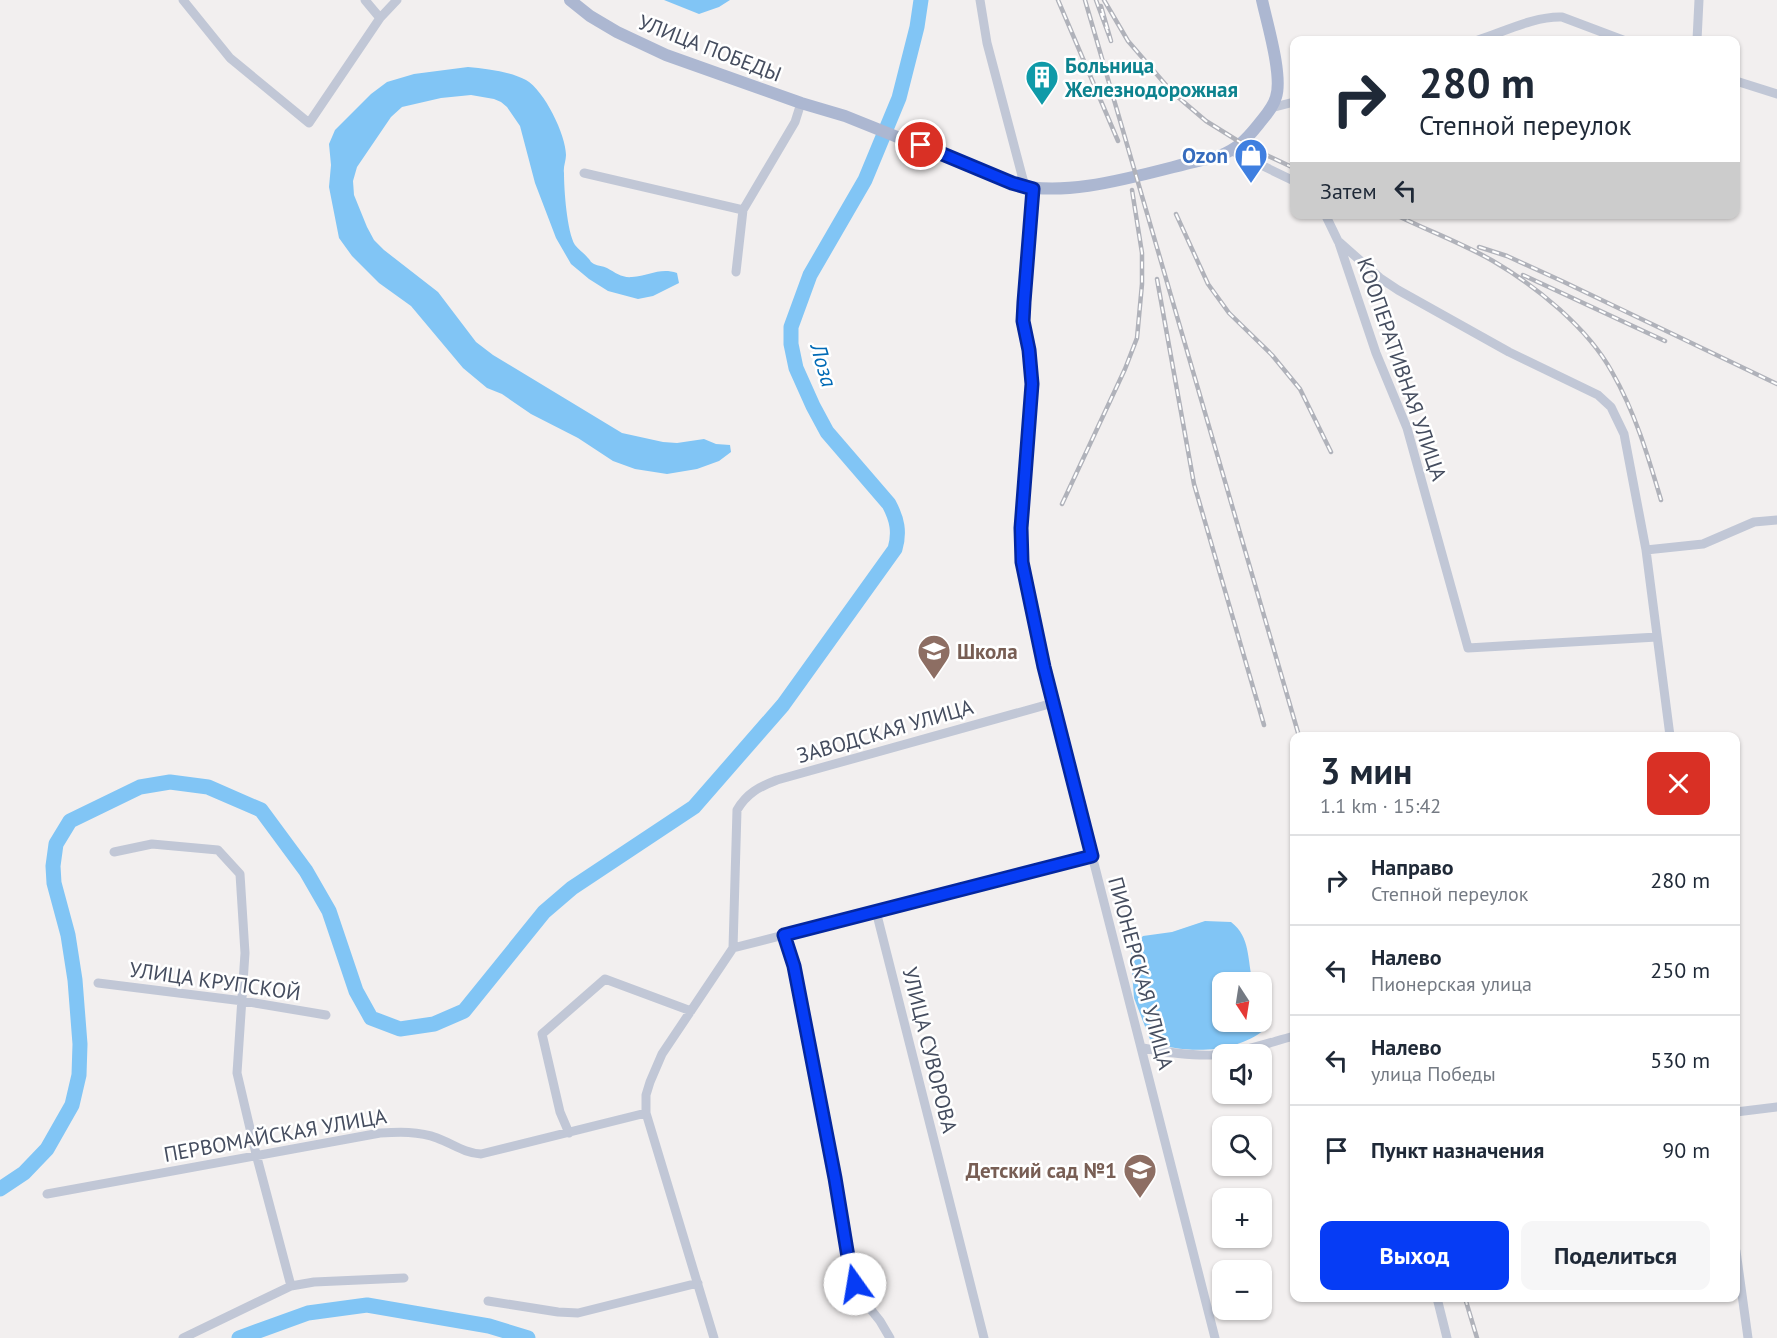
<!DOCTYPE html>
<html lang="ru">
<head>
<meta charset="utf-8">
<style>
  :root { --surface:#fff; --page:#f6f6f7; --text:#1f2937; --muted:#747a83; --line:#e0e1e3; --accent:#063cf5 }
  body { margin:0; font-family:"PT Sans",sans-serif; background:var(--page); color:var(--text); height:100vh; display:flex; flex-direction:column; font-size:22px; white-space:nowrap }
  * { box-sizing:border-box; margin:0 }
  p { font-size:20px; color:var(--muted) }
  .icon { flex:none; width:33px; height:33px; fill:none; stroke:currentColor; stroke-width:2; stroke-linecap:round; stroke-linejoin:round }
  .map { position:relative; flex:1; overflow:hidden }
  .details { position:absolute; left:1290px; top:732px; width:450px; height:570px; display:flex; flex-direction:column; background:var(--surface); border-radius:12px; box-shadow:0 2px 4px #0004 }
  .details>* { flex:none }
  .banner { position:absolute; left:1290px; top:36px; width:450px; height:183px; border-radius:12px; box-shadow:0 2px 4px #0004; background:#fff; color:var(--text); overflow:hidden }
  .needle { width:39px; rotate:168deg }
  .fabs { position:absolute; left:1212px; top:972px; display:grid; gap:12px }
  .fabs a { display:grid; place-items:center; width:60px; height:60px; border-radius:12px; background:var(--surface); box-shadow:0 2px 4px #0004; font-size:30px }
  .pin { position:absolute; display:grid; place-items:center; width:51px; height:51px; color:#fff; margin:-26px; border:3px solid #fff; border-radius:50%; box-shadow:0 2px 6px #0007 }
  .me { position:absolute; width:66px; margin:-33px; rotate:347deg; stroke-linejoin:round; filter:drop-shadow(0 0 4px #0008) }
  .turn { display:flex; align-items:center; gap:21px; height:126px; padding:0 30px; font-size:27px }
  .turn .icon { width:78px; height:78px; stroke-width:2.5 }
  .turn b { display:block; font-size:42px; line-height:51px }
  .then { display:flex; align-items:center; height:57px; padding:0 30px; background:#0003; gap:12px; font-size:22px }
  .round { display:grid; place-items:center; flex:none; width:63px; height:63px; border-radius:12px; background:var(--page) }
  .overview { display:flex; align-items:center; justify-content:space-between; height:102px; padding:0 30px }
  h1 { font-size:36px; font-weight:700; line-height:45px }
  .action { display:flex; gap:12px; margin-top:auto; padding:12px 30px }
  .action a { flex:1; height:69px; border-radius:12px; background:var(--accent); color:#fff; font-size:24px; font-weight:700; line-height:69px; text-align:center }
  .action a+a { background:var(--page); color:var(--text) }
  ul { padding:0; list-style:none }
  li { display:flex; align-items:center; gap:18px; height:90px; padding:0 30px; border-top:2px solid var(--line) }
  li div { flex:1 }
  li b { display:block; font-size:22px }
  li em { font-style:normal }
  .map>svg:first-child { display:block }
  .water { fill:#81c5f5 }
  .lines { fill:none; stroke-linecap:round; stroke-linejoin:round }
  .river { stroke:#81c5f5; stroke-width:15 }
  .minor { stroke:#c1c7d6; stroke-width:9 }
  .major { stroke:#acb7d1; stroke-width:12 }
  .rail-casing { stroke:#b0b2ba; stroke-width:4.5 }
  .rail { stroke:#fff; stroke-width:2; stroke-dasharray:7; stroke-linecap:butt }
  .route-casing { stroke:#04279f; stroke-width:15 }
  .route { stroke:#063cf5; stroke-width:10 }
  .labels { text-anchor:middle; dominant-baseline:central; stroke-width:5; stroke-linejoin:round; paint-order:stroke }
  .street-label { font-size:21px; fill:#454d5f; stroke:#fff }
  .culture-label { font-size:21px; font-weight:bold; fill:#0d838f; stroke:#fff; text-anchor:start }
  .shop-label { font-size:21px; font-weight:bold; fill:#366cbe; stroke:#fff; text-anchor:end }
  .education-label { font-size:21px; font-weight:bold; fill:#785e54; stroke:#fff; text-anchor:start }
  .water-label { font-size:22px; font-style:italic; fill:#006ab6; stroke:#fff }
</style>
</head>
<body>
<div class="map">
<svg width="1777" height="1338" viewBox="0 0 1777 1338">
  <rect width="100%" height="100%" fill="#f2efef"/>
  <path class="water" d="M 664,0 L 730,0 L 719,7 L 699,14 Z
    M 468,67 C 487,69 509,71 526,80 C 544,90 566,135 566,155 C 566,161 563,167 564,173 C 564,190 567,232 575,245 C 579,250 584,253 588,258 C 592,262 589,261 594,264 C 598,266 603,266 607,268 C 616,273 622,278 632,277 C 649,276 660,267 677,273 L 679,283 L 653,296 L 638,299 L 608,291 L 589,279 L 571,264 L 556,238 L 535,183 L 520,126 L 507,107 L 501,102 L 494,99 L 471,95 L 441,98 L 402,107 L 391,117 L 357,167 L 353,181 L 354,195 L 367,227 L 374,240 L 384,250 L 438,292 L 476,342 L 493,355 L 622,433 L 663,442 L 677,443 L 704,439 L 716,444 L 730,445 L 731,452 L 719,461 L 697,469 L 667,474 L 635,469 L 613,461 L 578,438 L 531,414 L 502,394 L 487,388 L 463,368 L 411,306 L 379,283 L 352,256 L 339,238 L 329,187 L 331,165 L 329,144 L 335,130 L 371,94 L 387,82 L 414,74 Z
    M 1205,921 L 1231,922 C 1251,937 1247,961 1253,982 L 1222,982 L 1222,1022 L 1262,1022 L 1262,1003 L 1266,1015 L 1265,1029 C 1236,1054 1185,1054 1151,1042 L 1134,998 L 1131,957 L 1132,947 L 1143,936 L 1172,932 Z"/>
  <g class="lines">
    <path class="river" d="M 0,1189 L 24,1173 L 47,1149 L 72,1105 L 79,1075 L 80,1044 L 75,980 L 68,935 L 54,883 L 53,866 L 56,844 L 70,821 L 140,787 L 170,782 L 208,787 L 261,810 L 306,871 L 329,911 L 356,991 L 371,1018 L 400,1029 L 434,1024 L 464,1011 L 544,912 L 572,888 L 694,807 L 783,705 L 895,549 C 900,532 897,519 889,504 L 827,432 L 813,406 L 796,368 L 791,344 L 791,327 L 810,275 L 865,180 L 899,98 L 917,27 L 921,0
      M 239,1338 L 308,1313 L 367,1305 L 489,1326 L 528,1338"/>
    <path class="minor" d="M 183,0 L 230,58 L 309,123 L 380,18 L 397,0
      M 365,0 L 380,18
      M 980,0 L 987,43 L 1025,187
      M 1478,40 C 1504,32 1534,16 1562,17 L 1623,40
      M 1697,40 L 1699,0
      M 1736,81 L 1777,94
      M 1271,108 L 1294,102
      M 1232,151 L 1294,181
      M 584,173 L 743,210
      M 1033,189 L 1024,302 L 1024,331 L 1031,367 L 1032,401 L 1021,528 L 1022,562 L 1044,667 L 1215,1338
      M 1325,214 L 1338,241 L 1380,278 L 1398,290 L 1509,352 L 1598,395 L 1611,407 L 1624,434 L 1646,550 L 1670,736
      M 1339,243 L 1376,353 L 1407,428 L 1468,648 L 1657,637
      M 736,272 L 743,210 L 795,122 L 801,103
      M 1646,550 L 1703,544 L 1754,522 L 1777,520
      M 114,852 L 152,844 L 218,850 L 240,874 L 245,953 L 237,1073 L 256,1154 L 291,1286
      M 876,911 L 984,1338
      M 784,935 L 794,966 L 835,1178 L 850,1269 L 860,1296 L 880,1321 L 890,1338
      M 733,948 L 1092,856
      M 98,983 L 243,1001 L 326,1015
      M 1143,1048 C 1165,1052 1189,1056 1212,1055 C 1240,1053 1268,1043 1294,1036
      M 1736,1112 L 1777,1107
      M 569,1133 L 560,1112 L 542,1034 L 605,979 L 691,1011
      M 47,1194 L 380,1133 C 398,1132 419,1131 437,1138 C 453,1144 464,1153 481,1154 L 646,1113
      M 1736,1251 L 1748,1338
      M 1437,1298 L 1447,1338
      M 488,1301 L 558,1312 L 578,1313 L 698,1283
      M 183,1338 L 291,1286 L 314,1282 L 404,1278
      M 714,1338 L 646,1113 L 646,1095 L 650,1082 L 662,1054 L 733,948 L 737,810 C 747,793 759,787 777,780 L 1053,703"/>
    <path class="major" d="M 570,0 L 590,16 L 617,32 L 666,55 L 801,103 L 845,116 L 1012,183 C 1069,202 1160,168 1219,156 C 1237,149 1246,140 1258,125 C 1265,116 1273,108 1276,97 C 1283,76 1267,23 1262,0"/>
    <defs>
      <path id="rail" d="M 1058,0 L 1118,141
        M 1085,0 L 1299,736
        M 1096,0 L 1111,41 L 1101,6
        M 1104,0 L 1128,41 L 1172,92 L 1206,121 L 1243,144 L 1294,168
        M 1176,214 L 1208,284 L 1229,313 L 1272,355 L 1300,389 L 1331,452
        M 1394,214 C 1426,230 1462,243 1493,261 C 1536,286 1588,328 1612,372 C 1635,412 1648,456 1661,500
        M 1479,247 L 1507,256 L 1564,282 L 1777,384
        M 1523,275 L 1665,341
        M 1157,279 L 1194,484 L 1264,725
        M 1062,504 L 1125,369 L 1137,338 L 1142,284 L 1142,253 L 1132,190
        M 1465,1298 L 1477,1338"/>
    </defs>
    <use href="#rail" class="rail-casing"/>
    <use href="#rail" class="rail"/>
  </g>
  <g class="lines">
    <defs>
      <path id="route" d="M 855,1284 L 850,1269 L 835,1178 L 794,966 L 784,935 L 1092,856 L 1044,667 L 1022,562 L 1021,528 L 1032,384 L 1029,350 L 1023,321 L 1024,302 L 1033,189 L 1012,183 L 921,145"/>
    </defs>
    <use href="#route" class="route-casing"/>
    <use href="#route" class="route"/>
  </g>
  <defs>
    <symbol id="building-pin" viewBox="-11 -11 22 30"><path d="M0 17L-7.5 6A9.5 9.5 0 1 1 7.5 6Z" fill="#0f9aa8" stroke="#fff"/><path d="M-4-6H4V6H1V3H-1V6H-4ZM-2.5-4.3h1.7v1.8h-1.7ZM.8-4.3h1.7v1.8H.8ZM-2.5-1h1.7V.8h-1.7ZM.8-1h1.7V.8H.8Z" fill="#fff"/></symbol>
    <symbol id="shop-pin" viewBox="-11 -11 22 30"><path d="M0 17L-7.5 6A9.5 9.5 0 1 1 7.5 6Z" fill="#3f7fe0" stroke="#fff"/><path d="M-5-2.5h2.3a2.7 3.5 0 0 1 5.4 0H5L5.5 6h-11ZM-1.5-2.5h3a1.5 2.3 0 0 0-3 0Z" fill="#fff"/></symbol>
    <symbol id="school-pin" viewBox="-11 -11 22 30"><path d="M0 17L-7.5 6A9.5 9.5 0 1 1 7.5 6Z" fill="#8d6e63" stroke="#fff"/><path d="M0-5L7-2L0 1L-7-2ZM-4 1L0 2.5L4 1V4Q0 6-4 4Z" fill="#fff"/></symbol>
  </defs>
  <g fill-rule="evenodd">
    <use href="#building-pin" x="1023" y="58" width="38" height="52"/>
    <use href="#shop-pin" x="1232" y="136" width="38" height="52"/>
    <use href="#school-pin" x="915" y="632" width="38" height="52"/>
    <use href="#school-pin" x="1121" y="1151" width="38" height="52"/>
  </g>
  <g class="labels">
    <g class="street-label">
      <text transform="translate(710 48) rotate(21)">УЛИЦА ПОБЕДЫ</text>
      <text transform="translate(1402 369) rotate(71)">КООПЕРАТИВНАЯ УЛИЦА</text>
      <text transform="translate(885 731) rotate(-16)">ЗАВОДСКАЯ УЛИЦА</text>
      <text transform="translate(1141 973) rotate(75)">ПИОНЕРСКАЯ УЛИЦА</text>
      <text transform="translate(215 981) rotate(8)">УЛИЦА КРУПСКОЙ</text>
      <text transform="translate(930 1050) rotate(76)">УЛИЦА СУВОРОВА</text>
      <text transform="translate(275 1135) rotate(-10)">ПЕРВОМАЙСКАЯ УЛИЦА</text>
    </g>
    <g class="culture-label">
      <text x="1065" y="65">Больница<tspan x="1065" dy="24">Железнодорожная</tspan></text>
    </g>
    <g class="shop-label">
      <text x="1228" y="155">Ozon</text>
    </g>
    <g class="education-label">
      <text x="957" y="651">Школа</text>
      <text x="1117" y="1170" text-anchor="end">Детский сад №1</text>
    </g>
    <g class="water-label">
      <text transform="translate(824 365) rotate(74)">Лоза</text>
    </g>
  </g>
</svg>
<div class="fabs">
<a><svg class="needle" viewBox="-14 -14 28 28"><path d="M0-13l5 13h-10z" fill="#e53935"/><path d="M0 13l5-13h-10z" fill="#747a83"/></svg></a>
<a><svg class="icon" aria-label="sound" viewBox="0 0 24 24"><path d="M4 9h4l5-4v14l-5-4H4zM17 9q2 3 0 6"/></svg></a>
<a><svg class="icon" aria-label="search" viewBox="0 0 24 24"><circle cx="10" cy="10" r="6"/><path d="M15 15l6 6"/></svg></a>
<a>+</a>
<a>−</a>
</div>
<div class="pin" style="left:921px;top:145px;background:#d93025"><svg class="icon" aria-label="arrive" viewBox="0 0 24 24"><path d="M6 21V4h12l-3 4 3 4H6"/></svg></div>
<svg class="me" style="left:855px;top:1284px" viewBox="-20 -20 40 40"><circle r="19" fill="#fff"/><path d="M0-13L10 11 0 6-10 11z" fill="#063cf5"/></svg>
<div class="banner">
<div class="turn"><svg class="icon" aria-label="right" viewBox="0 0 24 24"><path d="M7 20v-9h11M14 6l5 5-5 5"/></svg><div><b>280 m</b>Степной переулок</div></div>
<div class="then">Затем<svg class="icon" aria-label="left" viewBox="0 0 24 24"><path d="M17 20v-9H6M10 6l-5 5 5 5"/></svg></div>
</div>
<section class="details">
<div class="overview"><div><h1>3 мин</h1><p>1.1 km · 15:42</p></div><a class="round" style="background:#d93025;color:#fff"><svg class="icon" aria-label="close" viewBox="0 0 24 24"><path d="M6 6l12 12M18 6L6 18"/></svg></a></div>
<ul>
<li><svg class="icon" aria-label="right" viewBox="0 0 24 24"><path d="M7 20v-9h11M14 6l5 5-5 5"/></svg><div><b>Направо</b><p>Степной переулок</p></div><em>280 m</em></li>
<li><svg class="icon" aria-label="left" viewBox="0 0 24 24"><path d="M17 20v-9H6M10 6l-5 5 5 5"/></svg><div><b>Налево</b><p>Пионерская улица</p></div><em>250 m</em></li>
<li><svg class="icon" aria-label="left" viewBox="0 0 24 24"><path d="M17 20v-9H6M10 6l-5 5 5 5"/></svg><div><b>Налево</b><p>улица Победы</p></div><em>530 m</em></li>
<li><svg class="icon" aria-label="arrive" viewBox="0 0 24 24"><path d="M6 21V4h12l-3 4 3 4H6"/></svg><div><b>Пункт назначения</b></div><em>90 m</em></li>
</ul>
<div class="action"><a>Выход</a><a>Поделиться</a></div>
</section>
</div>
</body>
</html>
